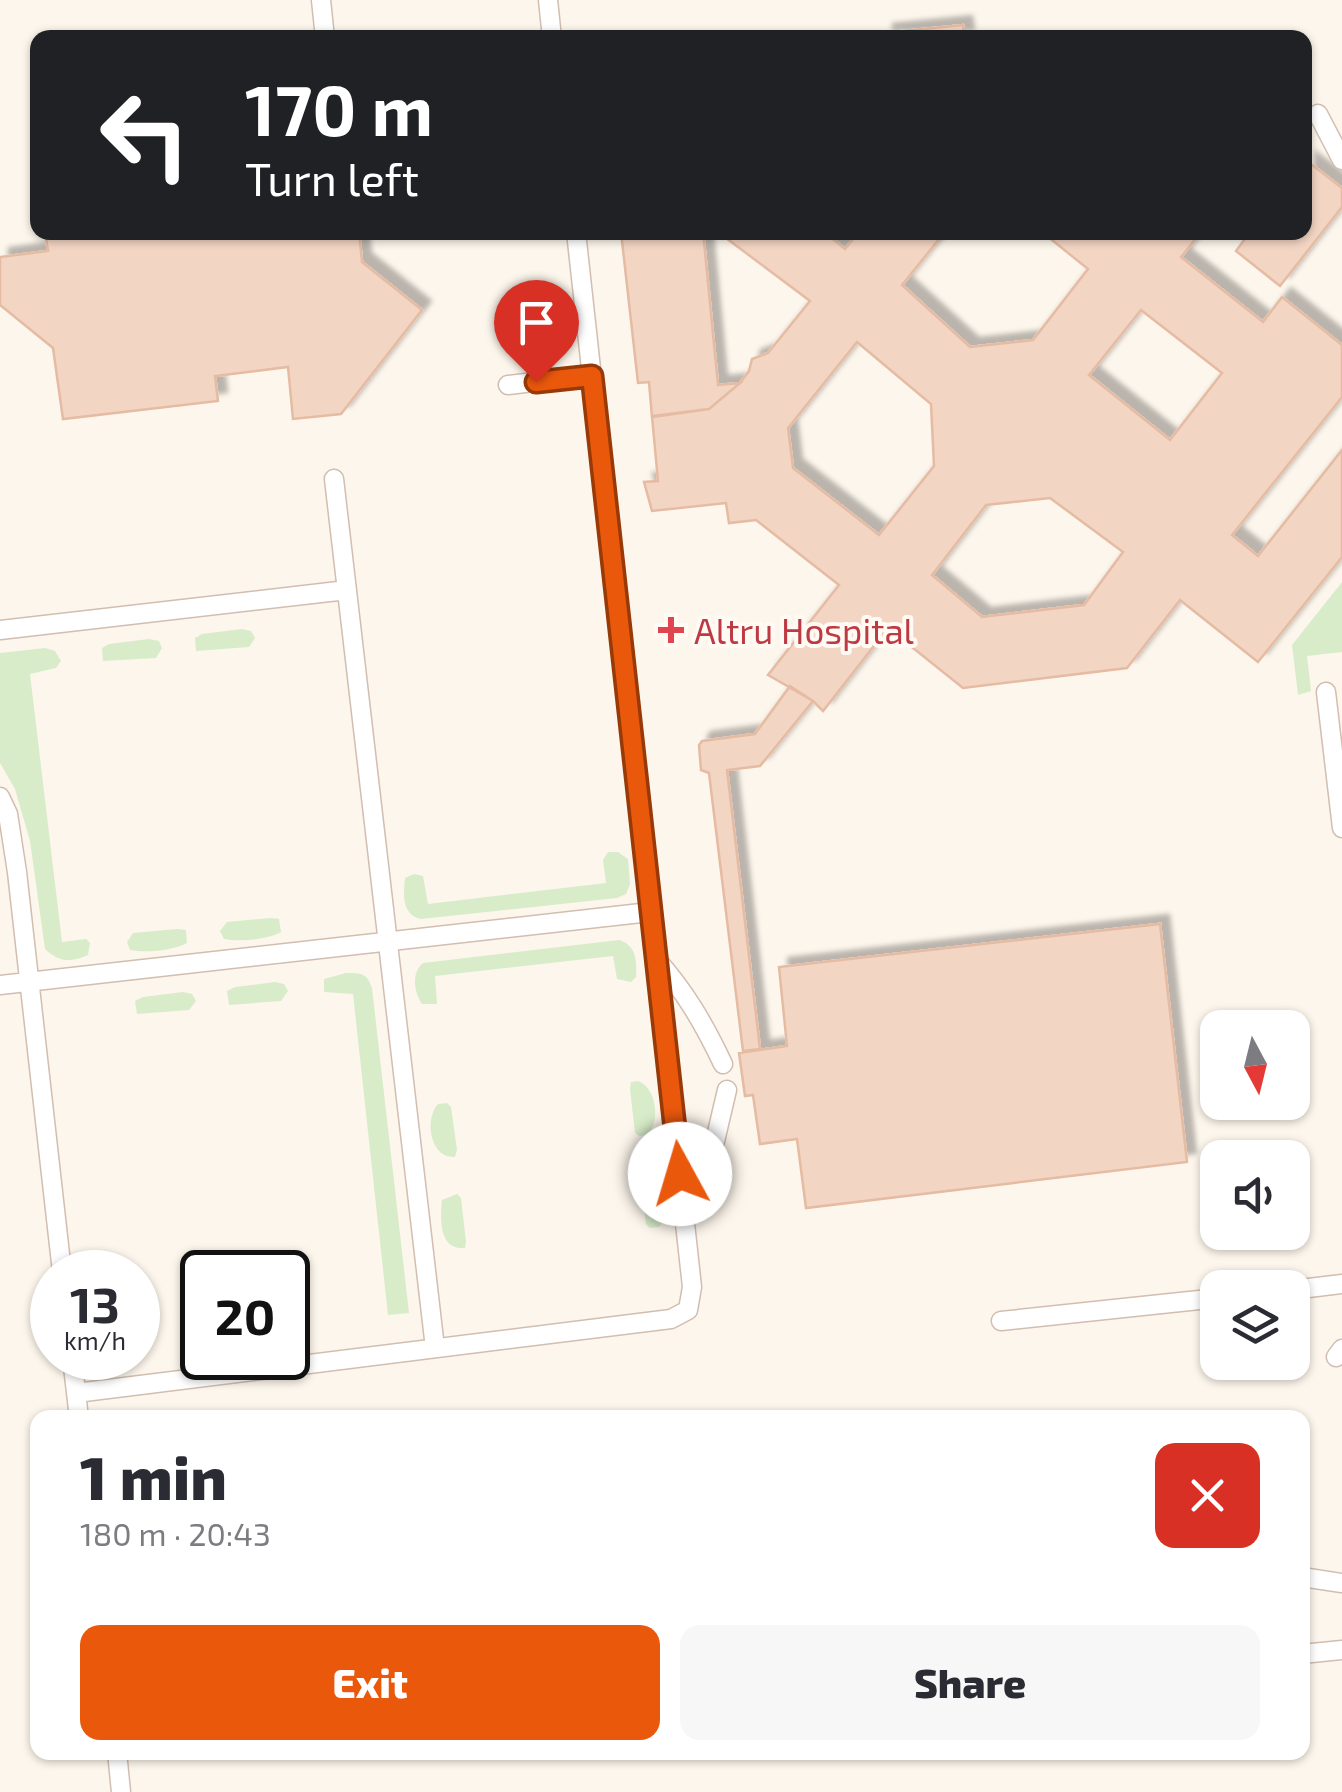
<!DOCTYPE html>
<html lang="en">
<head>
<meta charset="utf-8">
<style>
  :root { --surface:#fff; --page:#f7f7f7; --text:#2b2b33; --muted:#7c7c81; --accent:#ea580c }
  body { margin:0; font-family:"Exo 2",sans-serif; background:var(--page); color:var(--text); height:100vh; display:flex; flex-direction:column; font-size:38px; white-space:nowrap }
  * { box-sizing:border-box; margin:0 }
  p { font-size:32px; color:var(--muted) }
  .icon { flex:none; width:55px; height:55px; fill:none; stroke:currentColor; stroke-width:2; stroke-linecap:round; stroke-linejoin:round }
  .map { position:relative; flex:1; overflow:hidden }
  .panel { position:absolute; left:30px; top:1410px; width:1280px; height:350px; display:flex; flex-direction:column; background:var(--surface); border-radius:20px; box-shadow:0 2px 8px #0004 }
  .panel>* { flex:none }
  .banner { position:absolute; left:30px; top:30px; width:1282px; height:210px; border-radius:20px; box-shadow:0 2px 8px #0004; background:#202124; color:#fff; overflow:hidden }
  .needle { width:65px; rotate:173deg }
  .controls { position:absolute; left:1200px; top:1010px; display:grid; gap:20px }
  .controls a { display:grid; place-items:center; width:110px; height:110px; border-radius:20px; background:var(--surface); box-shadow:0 2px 8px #0004; font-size:50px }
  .speed { position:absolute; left:30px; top:1250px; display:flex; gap:20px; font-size:50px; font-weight:700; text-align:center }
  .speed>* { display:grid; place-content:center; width:130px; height:130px; border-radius:50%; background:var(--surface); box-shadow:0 2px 8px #0004; line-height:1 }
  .speed small { font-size:25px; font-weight:400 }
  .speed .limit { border:5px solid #111; border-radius:15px; background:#fff; color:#111 }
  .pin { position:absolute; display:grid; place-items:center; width:85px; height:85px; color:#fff; margin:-102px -42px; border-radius:50% 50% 50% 0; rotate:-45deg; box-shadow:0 0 10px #0007 }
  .pin .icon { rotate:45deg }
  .me { position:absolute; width:110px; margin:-55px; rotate:354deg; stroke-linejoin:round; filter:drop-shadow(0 0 8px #0008) }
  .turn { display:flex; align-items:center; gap:35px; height:210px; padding:0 50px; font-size:45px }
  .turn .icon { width:130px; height:130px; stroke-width:2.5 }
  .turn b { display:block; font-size:70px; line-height:85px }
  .round { display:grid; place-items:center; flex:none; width:105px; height:105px; border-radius:20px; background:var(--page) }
  .head { display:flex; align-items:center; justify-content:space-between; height:170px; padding:0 50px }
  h1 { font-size:60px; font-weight:800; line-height:75px }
  .action { display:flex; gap:20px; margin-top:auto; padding:20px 50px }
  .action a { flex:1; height:115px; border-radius:20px; background:var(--accent); color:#fff; font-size:40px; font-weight:800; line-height:115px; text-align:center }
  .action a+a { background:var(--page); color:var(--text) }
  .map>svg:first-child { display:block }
  .green { fill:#d8ecc9 }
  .building { fill:#f3d5c3; stroke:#e6bba3; stroke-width:2.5; fill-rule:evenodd; filter:url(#shadow) }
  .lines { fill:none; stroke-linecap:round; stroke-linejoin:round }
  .service-casing { stroke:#d1beb0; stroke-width:21 }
  .service { stroke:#fff; stroke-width:18 }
  .route-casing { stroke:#983908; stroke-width:25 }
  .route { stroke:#ea580c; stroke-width:18 }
  .health-dot { fill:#e0444e; stroke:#fffaf3; stroke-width:4 }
  .labels { text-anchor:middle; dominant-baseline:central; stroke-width:8; stroke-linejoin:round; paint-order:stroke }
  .health-label { font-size:35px; fill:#be3a42; stroke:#fffaf3; text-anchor:start }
</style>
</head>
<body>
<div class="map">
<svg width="1342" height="1792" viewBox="0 0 1342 1792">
  <defs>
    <filter id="shadow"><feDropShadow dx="9" dy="-9" stdDeviation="2.5" flood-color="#0004"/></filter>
  </defs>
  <rect width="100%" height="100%" fill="#fdf6ec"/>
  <path class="green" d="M 1342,582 L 1342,652 L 1307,656 L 1311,691 L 1298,695 L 1292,645 Z
    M 242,629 L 251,631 L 255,638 L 249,647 L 196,651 L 195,638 L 202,634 Z
    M 149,639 L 159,641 L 162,648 L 156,658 L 103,661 L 102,648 L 109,644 Z
    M 45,648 L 55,651 L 61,661 L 56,668 L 30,674 L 62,942 L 86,939 L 90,943 L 88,955 C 70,963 59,962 45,949 L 30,841 L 15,789 L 0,763 L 0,653 Z
    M 608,852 L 618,852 L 628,859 L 630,884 L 626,894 L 617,898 L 421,919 C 402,914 403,896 405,878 L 414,874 L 423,876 L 428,904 L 606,883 L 603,860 Z
    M 271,918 L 279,919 L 281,932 C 266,940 240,942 224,939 L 220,931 L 227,922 Z
    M 177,929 L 186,930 L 187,943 C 172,951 146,953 130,950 L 127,942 L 133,933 Z
    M 619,940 C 636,945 637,960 636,977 L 631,982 L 617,979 L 613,956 L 435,976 L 437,1004 L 422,1004 C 414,992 411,973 423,963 Z
    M 346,973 C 361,973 367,973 372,988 L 409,1313 L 388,1315 L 353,994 L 324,992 L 324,979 Z
    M 275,982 L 284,984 L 288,991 L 281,1001 L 229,1005 L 227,991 L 235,987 Z
    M 183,992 L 192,994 L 196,1001 L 189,1010 L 137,1014 L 135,1001 L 143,997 Z
    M 638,1081 C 657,1088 660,1121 648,1135 L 639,1136 L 635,1133 L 630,1089 L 631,1082 Z
    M 447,1103 L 451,1107 L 457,1150 L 455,1157 C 430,1159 424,1119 438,1104 Z
    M 649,1172 L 657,1175 C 666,1188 671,1215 659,1227 L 650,1228 L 646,1224 L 640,1180 L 642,1174 Z
    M 457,1194 L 461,1198 L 466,1242 L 465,1248 C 439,1250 440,1220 442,1200 Z"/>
  <path class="building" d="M 963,25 L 965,38 L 884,38 L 884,33 Z
    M 1307,161 L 1342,188 L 1342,207 L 1280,286 L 1236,251 L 1250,232 L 1305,232 Z
    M 45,232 L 359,232 L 362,262 L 422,310 L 341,414 L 293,419 L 288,367 L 215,376 L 218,401 L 63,419 L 53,348 L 0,305 L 0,257 L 48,251 Z
    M 621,232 L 703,232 L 718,385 L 740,383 L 709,409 L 652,417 L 649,382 L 638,383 Z
    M 718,232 L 824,232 L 845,249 L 859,232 L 988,232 L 940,238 L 902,285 L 970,347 L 1033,340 L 1088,269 L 1042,232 L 1201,232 L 1181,257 L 1263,322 L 1282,297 L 1342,345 L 1342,397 L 1232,535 L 1258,556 L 1342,450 L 1342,557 L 1258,662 L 1180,600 L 1127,668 L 963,688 L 888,628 L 823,711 L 813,701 L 768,675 L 839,585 L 756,520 L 729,523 L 726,503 L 652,511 L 644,482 L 658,481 L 652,416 L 709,409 L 740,383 L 749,371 L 752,359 L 768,353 L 810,301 ZM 1141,310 L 1222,373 L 1170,440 L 1089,375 ZM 857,342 L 931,404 L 934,466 L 879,535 L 793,468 L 788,428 ZM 1050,498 L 1123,552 L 1084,605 L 982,617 L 932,575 L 986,505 Z
    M 790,686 L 813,701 L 760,766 L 727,770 L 760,1049 L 743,1051 L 709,773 L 701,770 L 699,745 L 702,741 L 755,734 Z
    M 1160,924 L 1187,1162 L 806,1208 L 797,1139 L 760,1144 L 753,1095 L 745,1096 L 739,1053 L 787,1046 L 779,967 Z"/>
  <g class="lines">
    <defs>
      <path id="service" d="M 321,0 L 325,38
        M 548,0 L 552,38
        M 1318,114 L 1342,160
        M 508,385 L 592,375
        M 334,479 L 435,1348
        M 0,630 L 347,590
        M 1326,692 L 1342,828
        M 0,797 L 8,814 L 17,872 L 62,1272
        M 656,959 C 685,991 704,1024 723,1064
        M 0,985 L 650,912
        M 682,1200 L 715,1141 L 727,1090
        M 1292,1290 L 1342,1284
        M 1001,1321 L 1218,1298
        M 1336,1357 L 1342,1349
        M 72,1358 L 79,1418
        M 76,1393 L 671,1319 L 688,1310 L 692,1287 L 576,232
        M 1302,1577 L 1342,1583
        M 1302,1654 L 1342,1650
        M 117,1752 L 121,1792"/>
    </defs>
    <use href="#service" class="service-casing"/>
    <use href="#service" class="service"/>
  </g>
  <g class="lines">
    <defs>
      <path id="route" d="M 536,382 L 592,376 L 680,1174"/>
    </defs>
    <use href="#route" class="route-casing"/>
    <use href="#route" class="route"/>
  </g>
  <path class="health-dot" d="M666 615h10v10h10v10h-10v10h-10v-10h-10v-10h10z"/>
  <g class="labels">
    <g class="health-label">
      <text x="694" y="630">Altru Hospital</text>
    </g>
  </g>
</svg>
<div class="controls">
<a><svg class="needle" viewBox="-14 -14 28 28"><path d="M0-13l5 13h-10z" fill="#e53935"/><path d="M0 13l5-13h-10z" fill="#7c7c81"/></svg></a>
<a><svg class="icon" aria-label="sound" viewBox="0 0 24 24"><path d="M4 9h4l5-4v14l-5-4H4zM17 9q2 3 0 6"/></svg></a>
<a><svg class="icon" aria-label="layers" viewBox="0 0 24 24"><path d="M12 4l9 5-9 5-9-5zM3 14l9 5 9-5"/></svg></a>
</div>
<div class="speed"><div>13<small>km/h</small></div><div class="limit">20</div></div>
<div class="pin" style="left:536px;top:382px;background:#d93025"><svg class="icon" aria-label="arrive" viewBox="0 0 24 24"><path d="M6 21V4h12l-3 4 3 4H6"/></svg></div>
<svg class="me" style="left:680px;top:1174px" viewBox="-20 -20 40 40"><circle r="19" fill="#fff"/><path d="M0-13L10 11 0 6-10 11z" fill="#ea580c"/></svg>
<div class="banner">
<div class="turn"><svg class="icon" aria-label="left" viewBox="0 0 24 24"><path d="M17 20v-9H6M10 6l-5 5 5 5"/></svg><div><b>170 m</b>Turn left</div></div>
</div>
<section class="panel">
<div class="head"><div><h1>1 min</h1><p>180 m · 20:43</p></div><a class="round" style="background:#d93025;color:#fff"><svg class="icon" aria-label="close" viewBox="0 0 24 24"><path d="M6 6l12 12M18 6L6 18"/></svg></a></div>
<div class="action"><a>Exit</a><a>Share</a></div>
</section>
</div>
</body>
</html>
